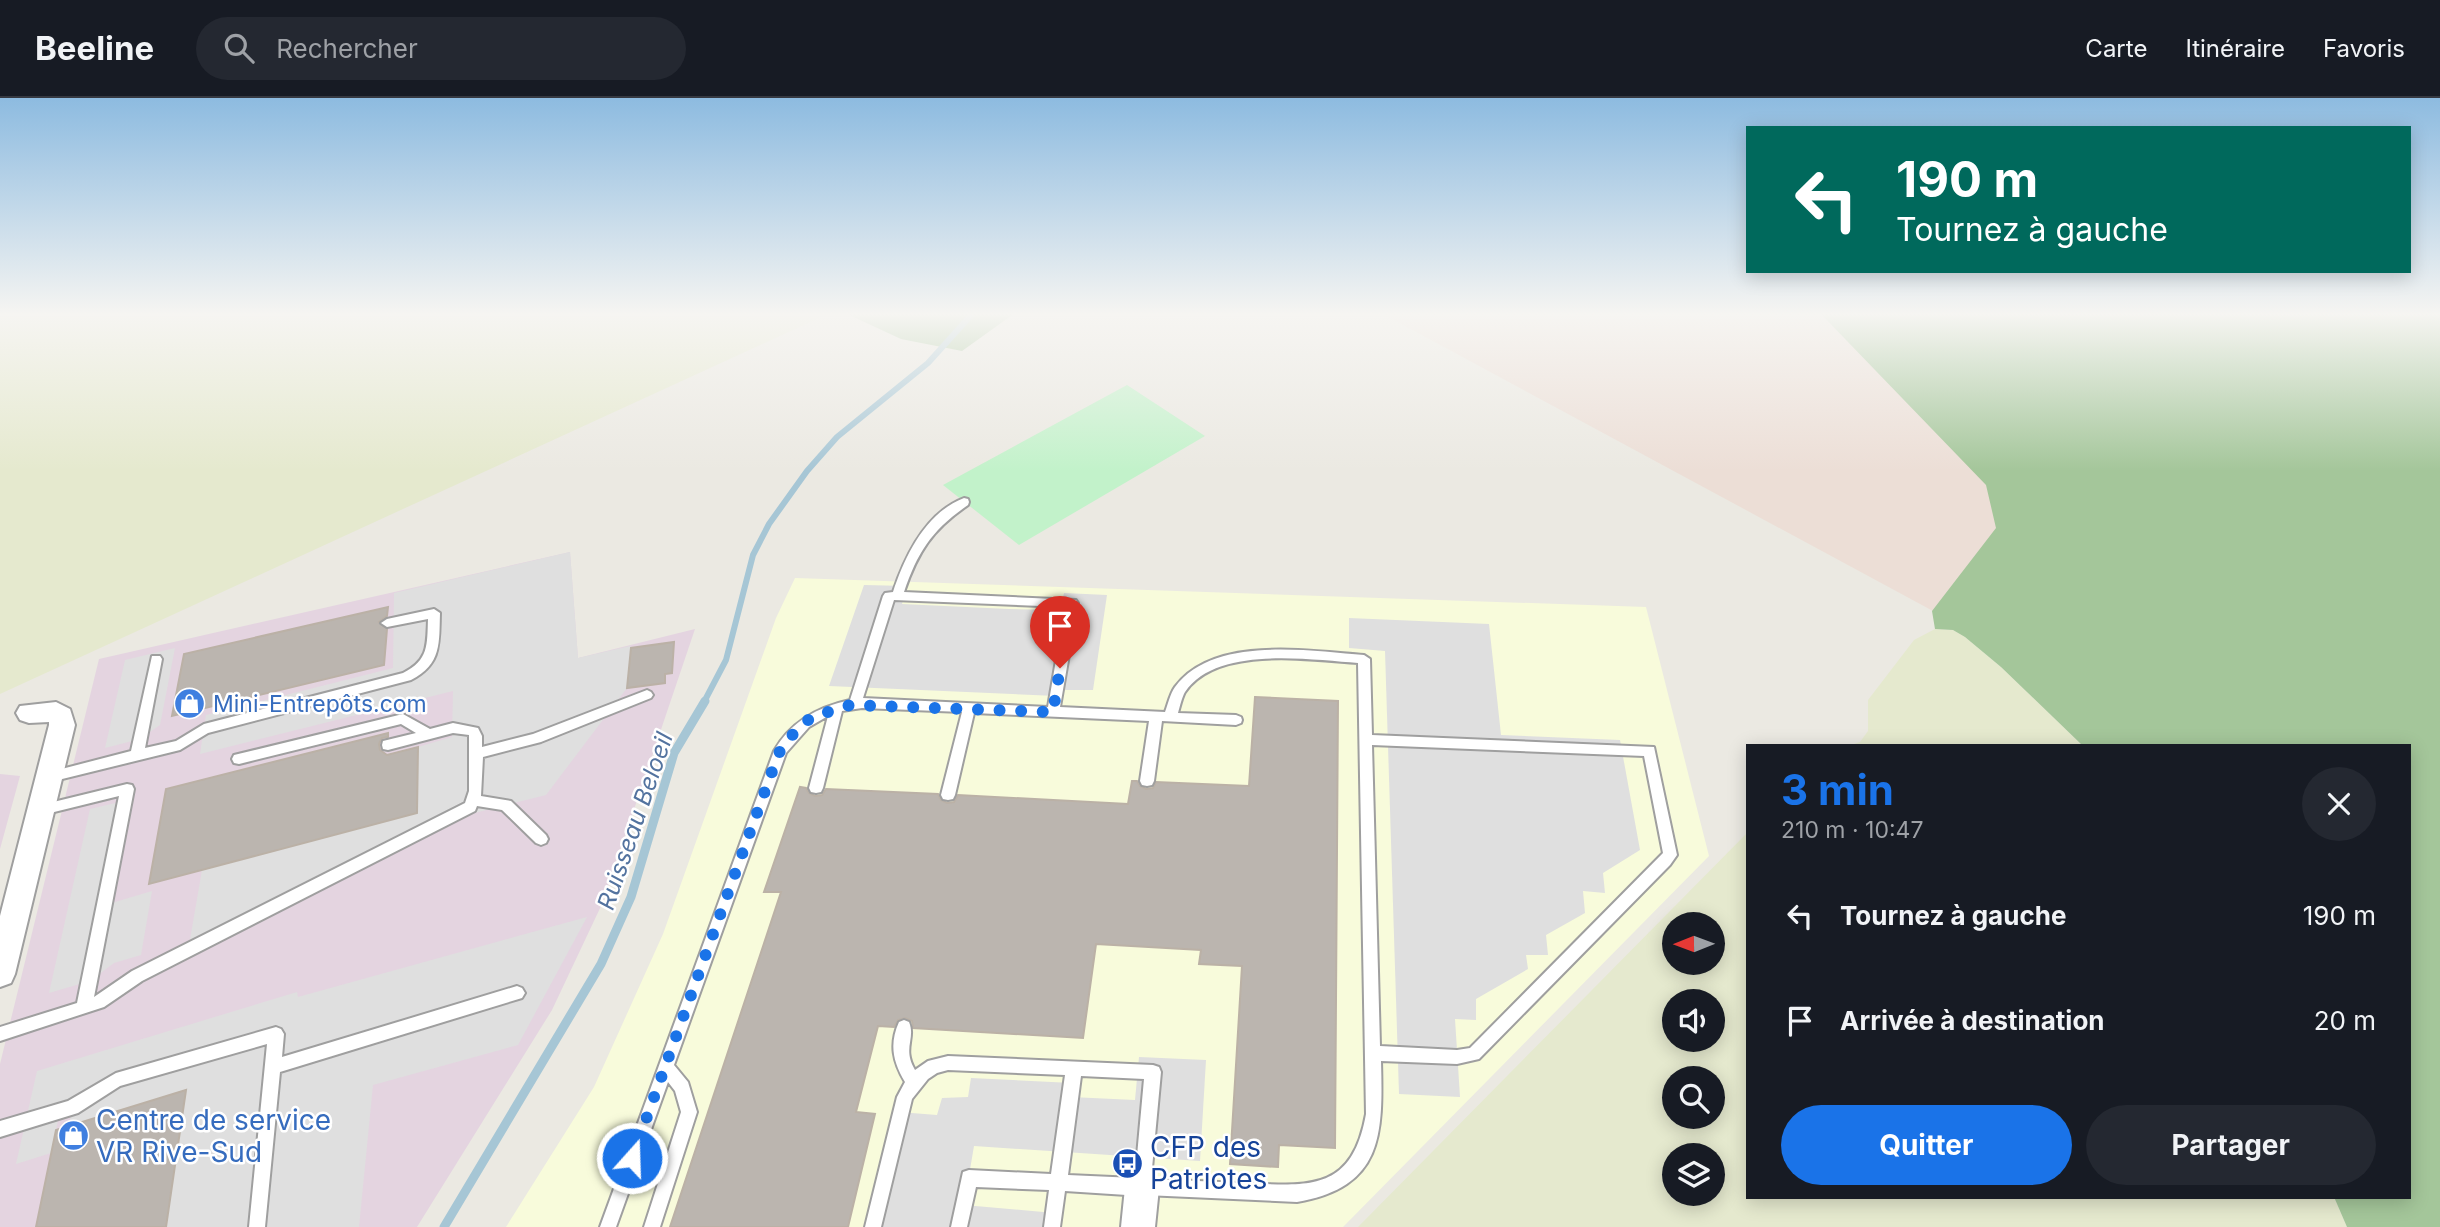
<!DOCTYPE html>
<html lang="fr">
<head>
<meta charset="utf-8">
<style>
  :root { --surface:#171b24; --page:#242831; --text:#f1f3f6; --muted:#9ea1a6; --line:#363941; --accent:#1a73e8 }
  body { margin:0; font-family:Inter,sans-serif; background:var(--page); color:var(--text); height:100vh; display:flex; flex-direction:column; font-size:26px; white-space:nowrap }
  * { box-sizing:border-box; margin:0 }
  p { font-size:23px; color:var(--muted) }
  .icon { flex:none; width:38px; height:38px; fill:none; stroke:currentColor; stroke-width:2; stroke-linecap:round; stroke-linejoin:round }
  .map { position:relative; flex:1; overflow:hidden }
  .drawer { position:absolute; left:1746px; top:646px; width:665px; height:455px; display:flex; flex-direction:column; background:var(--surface); border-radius:0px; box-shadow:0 4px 18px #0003 }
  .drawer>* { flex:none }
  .banner { position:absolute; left:1746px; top:28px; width:665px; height:147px; border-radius:0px; box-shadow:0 4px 18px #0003; background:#00695c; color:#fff; overflow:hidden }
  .needle { width:46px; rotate:269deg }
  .controls { position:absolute; left:1662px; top:814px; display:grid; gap:14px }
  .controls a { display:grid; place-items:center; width:63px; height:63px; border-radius:50%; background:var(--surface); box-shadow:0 4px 18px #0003; font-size:35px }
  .pin { position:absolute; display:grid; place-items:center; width:60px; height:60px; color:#fff; margin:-72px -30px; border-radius:50% 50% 50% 0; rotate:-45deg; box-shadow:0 0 7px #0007 }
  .pin .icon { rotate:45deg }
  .me { position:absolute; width:77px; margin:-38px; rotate:20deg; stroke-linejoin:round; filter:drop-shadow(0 0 5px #0008) }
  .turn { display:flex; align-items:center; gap:24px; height:147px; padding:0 35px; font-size:32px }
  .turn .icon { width:91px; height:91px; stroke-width:2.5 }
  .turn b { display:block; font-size:49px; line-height:60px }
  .round { display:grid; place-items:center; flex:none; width:74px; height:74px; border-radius:37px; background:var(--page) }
  .overview { display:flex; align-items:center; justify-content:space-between; height:119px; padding:0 35px }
  h1 { font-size:42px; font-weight:700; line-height:52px; color:var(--accent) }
  .primary-button { display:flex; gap:14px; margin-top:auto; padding:14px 35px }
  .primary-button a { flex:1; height:80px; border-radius:42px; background:var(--accent); color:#fff; font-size:28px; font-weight:700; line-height:80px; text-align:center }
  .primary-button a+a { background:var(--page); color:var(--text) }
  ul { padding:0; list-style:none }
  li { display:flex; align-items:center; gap:21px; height:105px; padding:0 35px }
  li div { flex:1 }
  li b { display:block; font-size:26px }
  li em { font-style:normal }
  header { display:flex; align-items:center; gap:42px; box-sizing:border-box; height:98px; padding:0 35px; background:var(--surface); border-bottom:2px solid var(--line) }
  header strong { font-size:33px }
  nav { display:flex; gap:38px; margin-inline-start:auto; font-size:24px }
  .search { width:490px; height:63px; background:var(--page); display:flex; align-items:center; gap:18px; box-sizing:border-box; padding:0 24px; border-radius:38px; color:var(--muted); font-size:26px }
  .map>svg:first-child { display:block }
  .industrial { fill:#e4d4e0 }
  .education { fill:#f8fbdb }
  .military { fill:#ecded6 }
  .farmland { fill:#e5e9ce; fill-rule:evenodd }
  .forest { fill:#a4c69a }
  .park { fill:#c2f2ca }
  .parking { fill:#dfdfdf }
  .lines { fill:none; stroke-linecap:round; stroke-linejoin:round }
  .stream-far1 { stroke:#a6c6d5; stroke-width:6 }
  .stream { stroke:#a6c6d5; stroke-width:9 }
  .building { fill:#bbb5af; stroke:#bbb1a6; stroke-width:2 }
  .service-casing { stroke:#9f9f9f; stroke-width:4 }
  .minor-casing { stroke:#9f9f9f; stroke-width:4 }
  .service { fill:#fff; fill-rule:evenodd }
  .minor { fill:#fff; fill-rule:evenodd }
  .route { stroke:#1a73e8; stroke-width:12; stroke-dasharray:0 21.6 }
  .labels { text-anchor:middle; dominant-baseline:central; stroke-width:5; stroke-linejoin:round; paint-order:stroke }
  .shop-label { font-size:23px; fill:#366cbe; stroke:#fff; text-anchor:start }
  .water-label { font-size:24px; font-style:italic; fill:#53739f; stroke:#fff }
  .near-shop-label { font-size:28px; fill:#366cbe; stroke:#fff; text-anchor:start }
  .near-transit-label { font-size:28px; fill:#164399; stroke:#fff; text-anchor:start }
</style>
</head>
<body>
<header>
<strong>Beeline</strong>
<div class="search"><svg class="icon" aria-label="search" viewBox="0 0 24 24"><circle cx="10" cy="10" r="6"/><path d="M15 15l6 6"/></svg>Rechercher</div>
<nav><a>Carte</a><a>Itinéraire</a><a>Favoris</a></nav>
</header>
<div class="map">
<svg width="2440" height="1129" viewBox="0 0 2440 1129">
  <rect width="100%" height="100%" fill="#ebe9e2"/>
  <path class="industrial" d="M 570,454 L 578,560 L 695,531 L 602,806 L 552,912 L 417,1129 L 0,1129 L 0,966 L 99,561 Z
    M 0,676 L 20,678 L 0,751 Z"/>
  <path class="education" d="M 795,480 L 1646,509 L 1709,758 L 1343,1129 L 506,1129 L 594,989 L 663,836 L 776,520 Z"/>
  <path class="military" d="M 1381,215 L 2440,215 L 2410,648 L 1933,513 Z"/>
  <path class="farmland" d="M 0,215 L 830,215 L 0,596 Z
    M 1935,531 L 1953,532 L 1965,539 L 2001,569 L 2082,647 L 1848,648 L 1860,644 L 1868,633 L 1868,602 L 1914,542 Z
    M 1748,734 L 1748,1099 L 2334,1099 L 2347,1129 L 1358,1129 ZM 1675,826 L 1713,826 L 1713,864 L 1675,864 ZM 1675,903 L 1713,903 L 1713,942 L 1675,942 ZM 1675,980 L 1713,980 L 1713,1018 L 1675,1018 ZM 1675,1057 L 1713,1057 L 1713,1096 L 1675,1096 Z"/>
  <path class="forest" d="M 845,215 L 1015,215 L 962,253 L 901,241 Z
    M 1820,215 L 2440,215 L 2440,1129 L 2347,1129 L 2334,1099 L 2410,1099 L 2410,648 L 2082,647 L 2001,569 L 1965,539 L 1953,532 L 1935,531 L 1932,513 L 1996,430 L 1986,387 Z"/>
  <path class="park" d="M 1127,287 L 1205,338 L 1019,447 L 943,387 Z"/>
  <path class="parking" d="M 570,454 L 578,560 L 630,548 L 631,550 L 627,590 L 546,697 L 451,721 L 188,853 L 202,772 L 416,715 L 418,649 L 452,639 L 453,593 L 200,656 L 206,617 L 393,570 L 394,495 Z
    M 864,487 L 907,488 L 902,506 L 1009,511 L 1060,512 L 1064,495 L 1107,497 L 1093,592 L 1057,592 L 1056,598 L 829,588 Z
    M 1349,520 L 1489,526 L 1501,637 L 1620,642 L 1640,752 L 1603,775 L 1605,795 L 1583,793 L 1585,815 L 1546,837 L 1548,857 L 1526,857 L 1528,871 L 1476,901 L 1476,922 L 1455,921 L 1460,999 L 1399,996 L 1385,553 L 1349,550 Z
    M 175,550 L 160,627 L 140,641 L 105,650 L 125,562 Z
    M 124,703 L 105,807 L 152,793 L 141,857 L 114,865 L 90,883 L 49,895 L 90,711 Z
    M 587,819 L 518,947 L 373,987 L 359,1129 L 166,1129 L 185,992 L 69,1028 L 72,1010 L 60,1013 L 51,1055 L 16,1066 L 37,973 L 297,894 L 298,899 Z
    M 1139,959 L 1206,962 L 1200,1063 L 974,1048 L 964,1107 L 1054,1115 L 1052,1129 L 873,1129 L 899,1014 L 937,1017 L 942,1000 L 968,999 L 971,980 L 1072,985 L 1071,999 L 1135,1002 Z"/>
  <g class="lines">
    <path class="stream-far1" d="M 704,604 L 726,562 L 753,457 L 769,426 L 807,373 L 837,339 L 928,265 L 973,215"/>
    <path class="stream" d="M 444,1129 L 601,866 L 631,799 L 674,655 L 705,603"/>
  </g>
  <path class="building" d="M 388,509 L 387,518 L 379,524 L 387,531 L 384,567 L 172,618 L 184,556 Z
    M 674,544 L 672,575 L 665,576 L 665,585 L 627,590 L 631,550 Z
    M 1255,599 L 1338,603 L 1335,1050 L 1279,1047 L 1278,1069 L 1230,1066 L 1242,868 L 1199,866 L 1201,852 L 1096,846 L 1083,940 L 913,930 L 912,923 L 905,920 L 898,922 L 894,929 L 878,928 L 856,1014 L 875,1016 L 848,1129 L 670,1129 L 781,794 L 764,794 L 800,689 L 806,690 L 809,695 L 815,698 L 822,697 L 826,691 L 938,696 L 941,702 L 947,705 L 954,704 L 958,697 L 1128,706 L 1132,683 L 1137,683 L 1140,688 L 1146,691 L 1153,690 L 1156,684 L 1249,688 Z
    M 388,635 L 388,639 L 382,640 L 379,646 L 380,652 L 387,657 L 418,649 L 417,715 L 149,786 L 166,691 Z
    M 186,992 L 166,1129 L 36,1129 L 56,1032 Z"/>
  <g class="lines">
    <defs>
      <path id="service" d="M 964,400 L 968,401 L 969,404 L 968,407 C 932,432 918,453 904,494 L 1076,502 L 1078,505 L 1060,609 L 1165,614 C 1168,606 1170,596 1175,589 C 1213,537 1309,553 1364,557 L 1370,561 L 1372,637 L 1654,649 L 1677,757 L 1670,767 L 1479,961 L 1457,966 L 1381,963 C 1383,1037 1383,1089 1297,1104 L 1145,1097 L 1142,1098 L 1065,1093 L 1060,1129 L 1044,1129 L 1049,1092 L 976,1089 L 967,1129 L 951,1129 L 963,1074 L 969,1072 L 1051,1076 L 1065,977 L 948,972 L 937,975 L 928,981 L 912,1001 L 881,1129 L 865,1129 L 897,999 L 905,984 C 893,964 889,946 899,924 L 904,922 L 909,924 C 916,941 902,950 915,972 L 928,963 L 948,958 L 1153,967 L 1159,969 L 1161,974 L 1151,1081 C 1182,1082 1213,1084 1244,1085 C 1309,1088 1352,1094 1366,1016 L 1358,565 C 1310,562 1217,547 1185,594 C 1182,599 1180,608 1178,615 L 1236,617 L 1241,619 L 1242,622 L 1241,625 L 1236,627 L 1162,623 L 1154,683 L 1152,687 L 1147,688 L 1142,687 L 1140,683 L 1149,623 L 974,615 L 955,697 L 953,701 L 948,702 L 943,701 L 941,697 L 962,614 L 862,610 L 842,613 L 823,690 L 821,694 L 816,695 L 811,694 L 809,690 L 828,618 L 809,629 L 786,655 L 674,967 L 688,984 L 697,1014 L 660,1129 L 644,1129 L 681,1014 L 675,993 L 668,984 L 616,1129 L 600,1129 L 774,653 C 791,623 818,609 850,602 L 883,498 L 885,495 L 893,494 C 905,458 925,415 964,400 ZM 894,502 L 1065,509 L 1048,609 L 863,600 ZM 1372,647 L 1644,658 L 1663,755 L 1470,950 L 1457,952 L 1380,948 ZM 1081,978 L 1144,981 L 1135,1080 L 1068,1077 Z
        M 434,511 L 440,515 C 439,545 442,566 411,582 L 208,635 L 180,652 L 50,684 L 45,683 L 43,679 L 45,675 L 50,674 L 131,653 L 152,558 L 160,558 L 162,561 L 145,650 L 176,643 L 204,626 L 403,575 C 429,562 427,547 428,521 L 387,529 L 381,525 L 387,521 Z
        M 647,592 L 651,594 L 653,597 L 651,600 L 541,644 L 483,659 L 481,698 L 511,703 L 546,737 L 548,741 L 546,745 L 541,747 L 536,745 L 502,712 L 477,708 L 475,713 L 142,883 L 104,909 L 0,943 L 0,929 L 77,905 L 119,698 L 42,717 L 37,716 L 35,712 L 37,708 L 127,686 L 132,687 L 134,691 L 94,899 L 132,873 L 465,705 L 469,693 L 469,637 L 453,635 L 388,652 L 383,651 L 382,647 L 383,643 L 416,635 L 401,626 L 239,666 L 234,665 L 232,661 L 234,657 L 403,616 L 430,631 L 453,625 L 478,630 L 482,638 L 482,649 L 533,636 Z
        M 517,888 L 522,890 L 525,895 L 522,900 L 280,974 L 265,1129 L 249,1129 L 267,946 L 120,988 L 78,1015 L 0,1039 L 0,1023 L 68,1003 L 116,975 L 276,929 L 281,931 L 284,936 L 282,959 Z"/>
      <path id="minor" d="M 56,604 L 70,611 L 75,627 L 15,876 L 11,885 L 0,889 L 0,818 L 49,627 L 49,624 L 29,625 L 20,622 L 16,615 L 20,608 Z
        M 1142,1073 L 1154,1078 L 1159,1090 L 1155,1129 L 1121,1129 L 1125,1090 L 1130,1078 Z"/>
    </defs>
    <use href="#service" class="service-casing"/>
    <use href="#minor" class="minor-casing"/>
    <use href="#service" class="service"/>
    <use href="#minor" class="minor"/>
  </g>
  <linearGradient id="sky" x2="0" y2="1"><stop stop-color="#8dbbe0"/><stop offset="0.58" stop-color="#f6f5f2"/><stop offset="1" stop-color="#f6f5f2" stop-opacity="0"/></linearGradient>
  <rect width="2440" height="373" fill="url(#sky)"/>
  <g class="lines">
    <path class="route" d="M 632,1060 L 774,668 L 780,653 L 797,631 L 812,619 L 850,607 L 1053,614 L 1060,570"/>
  </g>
  <defs>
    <symbol id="shop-disc" viewBox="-11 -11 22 22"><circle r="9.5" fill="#3f7fe0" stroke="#fff"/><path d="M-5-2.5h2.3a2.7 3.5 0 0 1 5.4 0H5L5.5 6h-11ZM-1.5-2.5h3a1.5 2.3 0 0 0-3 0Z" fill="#fff"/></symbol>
    <symbol id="bus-disc" viewBox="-11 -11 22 22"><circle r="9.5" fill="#1a4fb4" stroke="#fff"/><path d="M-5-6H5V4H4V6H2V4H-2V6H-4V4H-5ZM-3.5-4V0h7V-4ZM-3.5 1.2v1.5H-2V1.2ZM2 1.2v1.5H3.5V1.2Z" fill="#fff"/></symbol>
  </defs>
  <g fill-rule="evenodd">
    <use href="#shop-disc" x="172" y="588" width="35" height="35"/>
    <use href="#shop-disc" x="56" y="1020" width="35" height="35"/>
    <use href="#bus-disc" x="1110" y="1048" width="35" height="35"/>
  </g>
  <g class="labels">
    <g class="shop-label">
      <text x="213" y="606">Mini-Entrepôts.com</text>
    </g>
    <g class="water-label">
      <text transform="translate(635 723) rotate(-71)">Ruisseau Beloeil</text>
    </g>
    <g class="near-shop-label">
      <text x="96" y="1022">Centre de service<tspan x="96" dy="32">VR Rive-Sud</tspan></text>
    </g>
    <g class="near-transit-label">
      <text x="1150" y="1049">CFP des<tspan x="1150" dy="32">Patriotes</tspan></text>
    </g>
  </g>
</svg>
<div class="controls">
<a><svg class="needle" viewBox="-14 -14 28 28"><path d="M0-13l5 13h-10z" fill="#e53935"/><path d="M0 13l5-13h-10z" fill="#9ea1a6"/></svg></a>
<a><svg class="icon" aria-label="sound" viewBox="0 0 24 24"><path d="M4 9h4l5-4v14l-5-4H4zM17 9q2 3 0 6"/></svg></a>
<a><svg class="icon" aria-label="search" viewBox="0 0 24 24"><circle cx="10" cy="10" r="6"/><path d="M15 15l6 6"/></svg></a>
<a><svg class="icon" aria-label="layers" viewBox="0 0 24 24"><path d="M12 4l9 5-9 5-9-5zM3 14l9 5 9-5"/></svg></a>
</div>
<div class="pin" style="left:1060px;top:570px;background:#d93025"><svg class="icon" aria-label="arrive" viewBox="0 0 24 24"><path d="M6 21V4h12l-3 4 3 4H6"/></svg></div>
<svg class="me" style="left:632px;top:1060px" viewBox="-20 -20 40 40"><circle r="17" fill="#1a73e8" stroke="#fff" stroke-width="3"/><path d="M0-11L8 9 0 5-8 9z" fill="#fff"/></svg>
<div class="banner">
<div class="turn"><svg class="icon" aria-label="left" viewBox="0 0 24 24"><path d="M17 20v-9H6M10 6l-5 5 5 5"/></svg><div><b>190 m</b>Tournez à gauche</div></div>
</div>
<section class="drawer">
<div class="overview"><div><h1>3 min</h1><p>210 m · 10:47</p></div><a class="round"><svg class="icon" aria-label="close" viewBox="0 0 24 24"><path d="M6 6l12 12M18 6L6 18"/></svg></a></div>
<ul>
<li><svg class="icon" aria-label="left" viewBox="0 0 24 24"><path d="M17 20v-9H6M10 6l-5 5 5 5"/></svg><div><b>Tournez à gauche</b></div><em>190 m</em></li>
<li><svg class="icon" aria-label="arrive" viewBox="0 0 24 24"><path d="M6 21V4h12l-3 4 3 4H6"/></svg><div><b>Arrivée à destination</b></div><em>20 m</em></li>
</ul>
<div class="primary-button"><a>Quitter</a><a>Partager</a></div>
</section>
</div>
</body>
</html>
